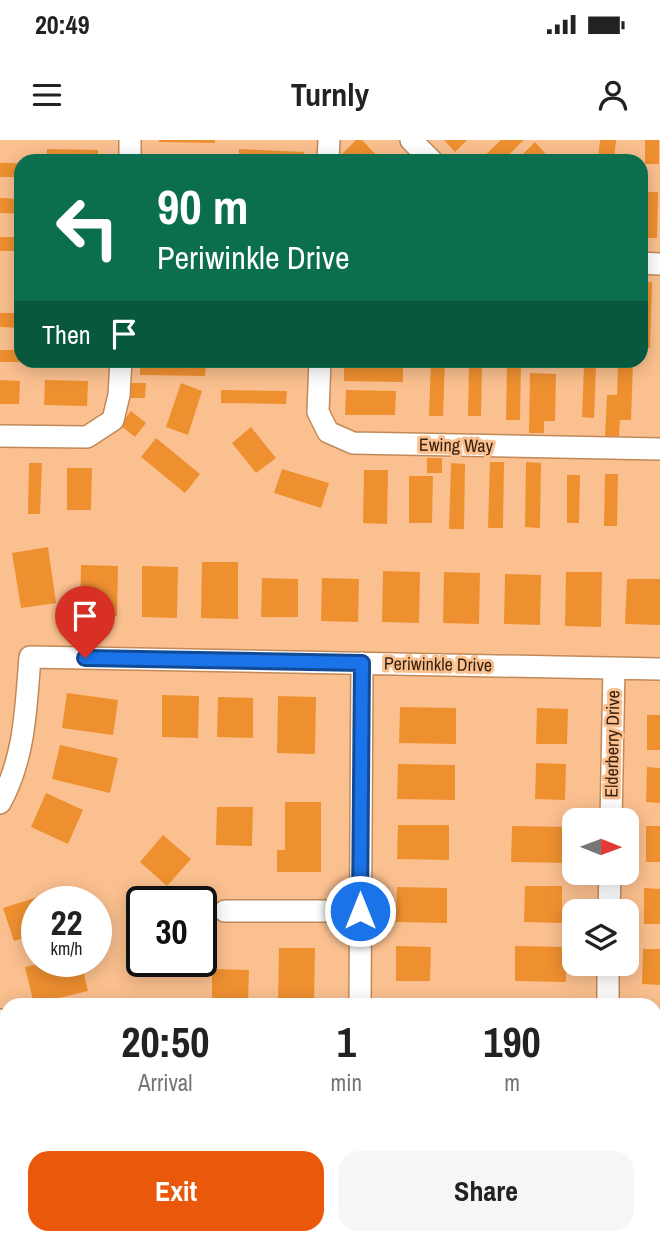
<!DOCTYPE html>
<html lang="en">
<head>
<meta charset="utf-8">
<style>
  :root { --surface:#fff; --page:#f6f6f6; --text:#222; --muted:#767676; --accent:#ea580c }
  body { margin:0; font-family:"Archivo Narrow",sans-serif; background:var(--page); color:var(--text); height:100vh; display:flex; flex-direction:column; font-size:26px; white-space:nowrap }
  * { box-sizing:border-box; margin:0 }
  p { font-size:23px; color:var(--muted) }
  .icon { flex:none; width:38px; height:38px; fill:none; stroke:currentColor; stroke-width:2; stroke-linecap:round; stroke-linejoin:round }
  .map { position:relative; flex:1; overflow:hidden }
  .side { position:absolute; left:0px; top:858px; width:662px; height:247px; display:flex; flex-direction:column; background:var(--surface); border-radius:21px 21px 0 0; box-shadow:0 4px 18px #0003 }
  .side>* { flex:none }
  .hud { position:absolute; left:14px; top:14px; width:634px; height:214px; border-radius:21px; box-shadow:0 4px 18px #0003; background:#0b6e4f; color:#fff; overflow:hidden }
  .needle { width:46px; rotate:91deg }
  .fabs { position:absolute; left:562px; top:668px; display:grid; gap:14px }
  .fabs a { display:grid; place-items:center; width:77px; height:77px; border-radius:14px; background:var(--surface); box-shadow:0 4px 18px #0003; font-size:35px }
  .speed { position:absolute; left:21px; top:746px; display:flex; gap:14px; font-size:35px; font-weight:700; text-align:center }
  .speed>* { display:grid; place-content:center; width:91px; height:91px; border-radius:50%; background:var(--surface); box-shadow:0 4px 18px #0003; line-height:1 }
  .speed small { font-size:18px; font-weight:400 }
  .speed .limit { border:4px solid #111; border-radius:10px; background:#fff; color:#111 }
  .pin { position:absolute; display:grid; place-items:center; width:60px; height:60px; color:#fff; margin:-72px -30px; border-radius:50% 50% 50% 0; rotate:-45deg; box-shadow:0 0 7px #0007 }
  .pin .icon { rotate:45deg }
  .me { position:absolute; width:77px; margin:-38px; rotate:0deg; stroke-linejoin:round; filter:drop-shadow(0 0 5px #0008) }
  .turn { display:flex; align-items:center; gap:24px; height:147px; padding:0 28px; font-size:32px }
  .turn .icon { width:91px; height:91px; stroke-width:2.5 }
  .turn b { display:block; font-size:49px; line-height:60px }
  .then { display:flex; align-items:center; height:66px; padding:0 28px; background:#0003; gap:14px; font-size:26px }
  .eta { display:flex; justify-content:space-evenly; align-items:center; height:119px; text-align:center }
  .eta b { font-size:42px; font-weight:800; line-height:49px }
  .button { display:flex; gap:14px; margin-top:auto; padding:14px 28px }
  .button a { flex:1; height:80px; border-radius:21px; background:var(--accent); color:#fff; font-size:28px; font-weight:800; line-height:80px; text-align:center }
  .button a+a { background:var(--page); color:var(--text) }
  .status { display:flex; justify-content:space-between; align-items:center; height:49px; padding:0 35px; background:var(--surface); direction:ltr }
  .status svg { height:19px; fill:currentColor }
  header { display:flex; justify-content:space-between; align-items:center; height:91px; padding:0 28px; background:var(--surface); font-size:32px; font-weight:800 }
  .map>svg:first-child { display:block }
  .building { fill:#ef9030 }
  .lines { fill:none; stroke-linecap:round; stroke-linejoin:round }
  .minor-casing { stroke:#c08959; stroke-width:24 }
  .minor { stroke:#fff; stroke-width:21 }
  .route-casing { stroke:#114b97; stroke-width:18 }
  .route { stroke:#1a73e8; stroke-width:12 }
  .labels { text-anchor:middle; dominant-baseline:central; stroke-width:6; stroke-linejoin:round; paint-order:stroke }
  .street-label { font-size:18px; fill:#351f0b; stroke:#fbc08f }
</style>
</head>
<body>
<div class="status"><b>20:49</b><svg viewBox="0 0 49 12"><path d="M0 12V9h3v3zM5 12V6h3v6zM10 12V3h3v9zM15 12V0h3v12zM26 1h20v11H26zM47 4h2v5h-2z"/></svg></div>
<header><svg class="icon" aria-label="menu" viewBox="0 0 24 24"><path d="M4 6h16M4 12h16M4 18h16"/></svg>Turnly<svg class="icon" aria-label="person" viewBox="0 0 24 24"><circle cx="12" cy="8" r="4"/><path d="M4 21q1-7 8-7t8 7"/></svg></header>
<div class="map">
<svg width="660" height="1103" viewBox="0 0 660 1103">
  <rect width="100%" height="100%" fill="#fbc08f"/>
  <path class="building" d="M 159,0 L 215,0 L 215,3 L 159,2 Z
    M 356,0 L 362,0 L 382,21 L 349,21 L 342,14 Z
    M 444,0 L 467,0 L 455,12 Z
    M 501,0 L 524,0 L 502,21 L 479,21 Z
    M 600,0 L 616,0 L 614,21 L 598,21 Z
    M 645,0 L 659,0 L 659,24 L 645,24 Z
    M 535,2 L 545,13 L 537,21 L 516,21 Z
    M 47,9 L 98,10 L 98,21 L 46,21 Z
    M 239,9 L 304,12 L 303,21 L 239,21 Z
    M 0,23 L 21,23 L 21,37 L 0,37 Z
    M 645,52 L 658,52 L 657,98 L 645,98 Z
    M 0,58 L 21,59 L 21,74 L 0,73 Z
    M 0,97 L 21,97 L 21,111 L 0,111 Z
    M 640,142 L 652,142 L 650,208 L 640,208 Z
    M 0,173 L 21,173 L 21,188 L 0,187 Z
    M 0,210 L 20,210 L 19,222 L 0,222 Z
    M 140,220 L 206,222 L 205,236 L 140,235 Z
    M 225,220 L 289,220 L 289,225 L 225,224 Z
    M 431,220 L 445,220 L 443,276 L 429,276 Z
    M 618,222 L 633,223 L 631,280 L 620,280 L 619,296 L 605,296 L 607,255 L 617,255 Z
    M 507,223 L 521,223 L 520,280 L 506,280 Z
    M 469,224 L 482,224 L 481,276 L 468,276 Z
    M 344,226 L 403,227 L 403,242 L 344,241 Z
    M 584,226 L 596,226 L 594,278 L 582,277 Z
    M 530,233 L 556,234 L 555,281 L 544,281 L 544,293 L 529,293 Z
    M 0,240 L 20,241 L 19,264 L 0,264 Z
    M 45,240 L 88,241 L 87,266 L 44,265 Z
    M 130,243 L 146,243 L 145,258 L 129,258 Z
    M 181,243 L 202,251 L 188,295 L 166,287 Z
    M 221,250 L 287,251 L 286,264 L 221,263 Z
    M 346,250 L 396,251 L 395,275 L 345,275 Z
    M 131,271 L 146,283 L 135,297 L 120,285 Z
    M 251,287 L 276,318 L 256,333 L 232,303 Z
    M 156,298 L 200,334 L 185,353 L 141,317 Z
    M 427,318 L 442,318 L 442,333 L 427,333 Z
    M 490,322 L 504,322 L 503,388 L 488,388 Z
    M 526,322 L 541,323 L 540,388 L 525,387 Z
    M 29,323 L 42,323 L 40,374 L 28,374 Z
    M 451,323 L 465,324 L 464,389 L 449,389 Z
    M 67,328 L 92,328 L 91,370 L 67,370 Z
    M 282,329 L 329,343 L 321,368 L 274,353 Z
    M 364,330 L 388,330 L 387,384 L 363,383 Z
    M 605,334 L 618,334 L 617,386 L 604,386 Z
    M 567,335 L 580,335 L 579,383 L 567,383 Z
    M 409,336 L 433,336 L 432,383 L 409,383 Z
    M 48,407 L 56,463 L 21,468 L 12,413 Z
    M 202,422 L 238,422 L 238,479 L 201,478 Z
    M 81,425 L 118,426 L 117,476 L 80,476 Z
    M 142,426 L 178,427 L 177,478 L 142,477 Z
    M 383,431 L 420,432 L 419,483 L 382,482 Z
    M 444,432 L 480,433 L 479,484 L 443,483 Z
    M 566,432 L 602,432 L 601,487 L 565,486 Z
    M 505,434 L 541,435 L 540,485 L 504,484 Z
    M 262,438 L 298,439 L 298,477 L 261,477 Z
    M 322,438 L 359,439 L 358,482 L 321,481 Z
    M 627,439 L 660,439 L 660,485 L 625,484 Z
    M 67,553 L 118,560 L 113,595 L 62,588 Z
    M 162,555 L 199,556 L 198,598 L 162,597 Z
    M 278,556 L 316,557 L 315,614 L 277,613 Z
    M 218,557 L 253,558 L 253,598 L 217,597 Z
    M 400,567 L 456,568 L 456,604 L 399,603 Z
    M 537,568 L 568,569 L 567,604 L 536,604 Z
    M 647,575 L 660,575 L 660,610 L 647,610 Z
    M 60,605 L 118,618 L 110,653 L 52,639 Z
    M 536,623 L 566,624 L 565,660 L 535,659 Z
    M 398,624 L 455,625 L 455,660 L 397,659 Z
    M 647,627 L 660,628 L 660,663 L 646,662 Z
    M 46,653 L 83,670 L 68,704 L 31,687 Z
    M 285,662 L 321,662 L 321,732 L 277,732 L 277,710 L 285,710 Z
    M 217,667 L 253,667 L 252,706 L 216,705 Z
    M 398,685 L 449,685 L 449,720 L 397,719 Z
    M 512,686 L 568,687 L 568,723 L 511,722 Z
    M 646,686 L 660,686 L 660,722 L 646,722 Z
    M 163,695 L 191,719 L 167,746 L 140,722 Z
    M 525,746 L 562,746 L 562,783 L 524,782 Z
    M 397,747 L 447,748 L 447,783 L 396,782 Z
    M 644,748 L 660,749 L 660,784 L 644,784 Z
    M 57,751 L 60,761 L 37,761 L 37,794 L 14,801 L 3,768 Z
    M 396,806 L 431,807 L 430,841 L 396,841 Z
    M 515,806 L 566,807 L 566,842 L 515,841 Z
    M 279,808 L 315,808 L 314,864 L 278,864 Z
    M 643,809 L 660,809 L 660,845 L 642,844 Z
    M 52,821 L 81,821 L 88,851 L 34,864 L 25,827 Z
    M 212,829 L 249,830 L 248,864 L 212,864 Z
    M 654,869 L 660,869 L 660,905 L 654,905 Z
    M 654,929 L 660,929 L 660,964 L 654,964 Z
    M 654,980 L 660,980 L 660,1017 L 654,1017 Z
    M 113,1097 L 151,1097 L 149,1103 L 117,1103 L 112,1101 Z
    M 188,1097 L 223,1097 L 223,1103 L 188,1103 Z"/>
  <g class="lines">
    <defs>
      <path id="minor" d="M 411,0 L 432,21
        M 130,21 L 130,0
        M 328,21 L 329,0
        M 640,123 L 660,124
        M 320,220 L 318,272 L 328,292 L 353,303 L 660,309
        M 0,296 L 87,297 L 113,280 L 119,255 L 121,220
        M 0,663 C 25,618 26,567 30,517 L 660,529
        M 611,681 L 614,528
        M 225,771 L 360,771
        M 609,772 L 610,733
        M 360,864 L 362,523
        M 608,864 L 608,824
        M 0,880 L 7,896"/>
    </defs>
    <use href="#minor" class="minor-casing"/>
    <use href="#minor" class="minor"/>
  </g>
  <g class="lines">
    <defs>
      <path id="route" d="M 85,518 L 362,523 L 360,771"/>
    </defs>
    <use href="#route" class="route-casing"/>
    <use href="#route" class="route"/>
  </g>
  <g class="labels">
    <g class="street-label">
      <text transform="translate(456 305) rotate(1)">Ewing Way</text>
      <text transform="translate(438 524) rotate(1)">Periwinkle Drive</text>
      <text transform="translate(612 604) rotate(-89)">Elderberry Drive</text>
    </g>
  </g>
</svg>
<div class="fabs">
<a><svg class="needle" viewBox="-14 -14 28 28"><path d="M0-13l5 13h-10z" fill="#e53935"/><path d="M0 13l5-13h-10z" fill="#767676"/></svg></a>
<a><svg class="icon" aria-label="layers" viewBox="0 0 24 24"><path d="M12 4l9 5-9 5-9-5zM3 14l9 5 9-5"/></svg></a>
</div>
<div class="speed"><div>22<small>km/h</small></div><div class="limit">30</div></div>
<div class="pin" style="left:85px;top:518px;background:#d93025"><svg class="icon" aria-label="arrive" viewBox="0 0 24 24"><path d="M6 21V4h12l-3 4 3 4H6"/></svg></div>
<svg class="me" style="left:360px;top:771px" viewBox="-20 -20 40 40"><circle r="17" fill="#1a73e8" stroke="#fff" stroke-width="3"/><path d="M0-11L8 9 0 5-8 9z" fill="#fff"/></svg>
<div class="hud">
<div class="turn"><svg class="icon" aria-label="left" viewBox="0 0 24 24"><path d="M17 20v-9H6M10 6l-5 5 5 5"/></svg><div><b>90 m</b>Periwinkle Drive</div></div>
<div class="then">Then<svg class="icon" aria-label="arrive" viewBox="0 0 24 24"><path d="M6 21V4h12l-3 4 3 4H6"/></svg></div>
</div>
<section class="side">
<div class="eta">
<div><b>20:50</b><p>Arrival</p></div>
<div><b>1</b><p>min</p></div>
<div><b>190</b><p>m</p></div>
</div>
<div class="button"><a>Exit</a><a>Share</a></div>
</section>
</div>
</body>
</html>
